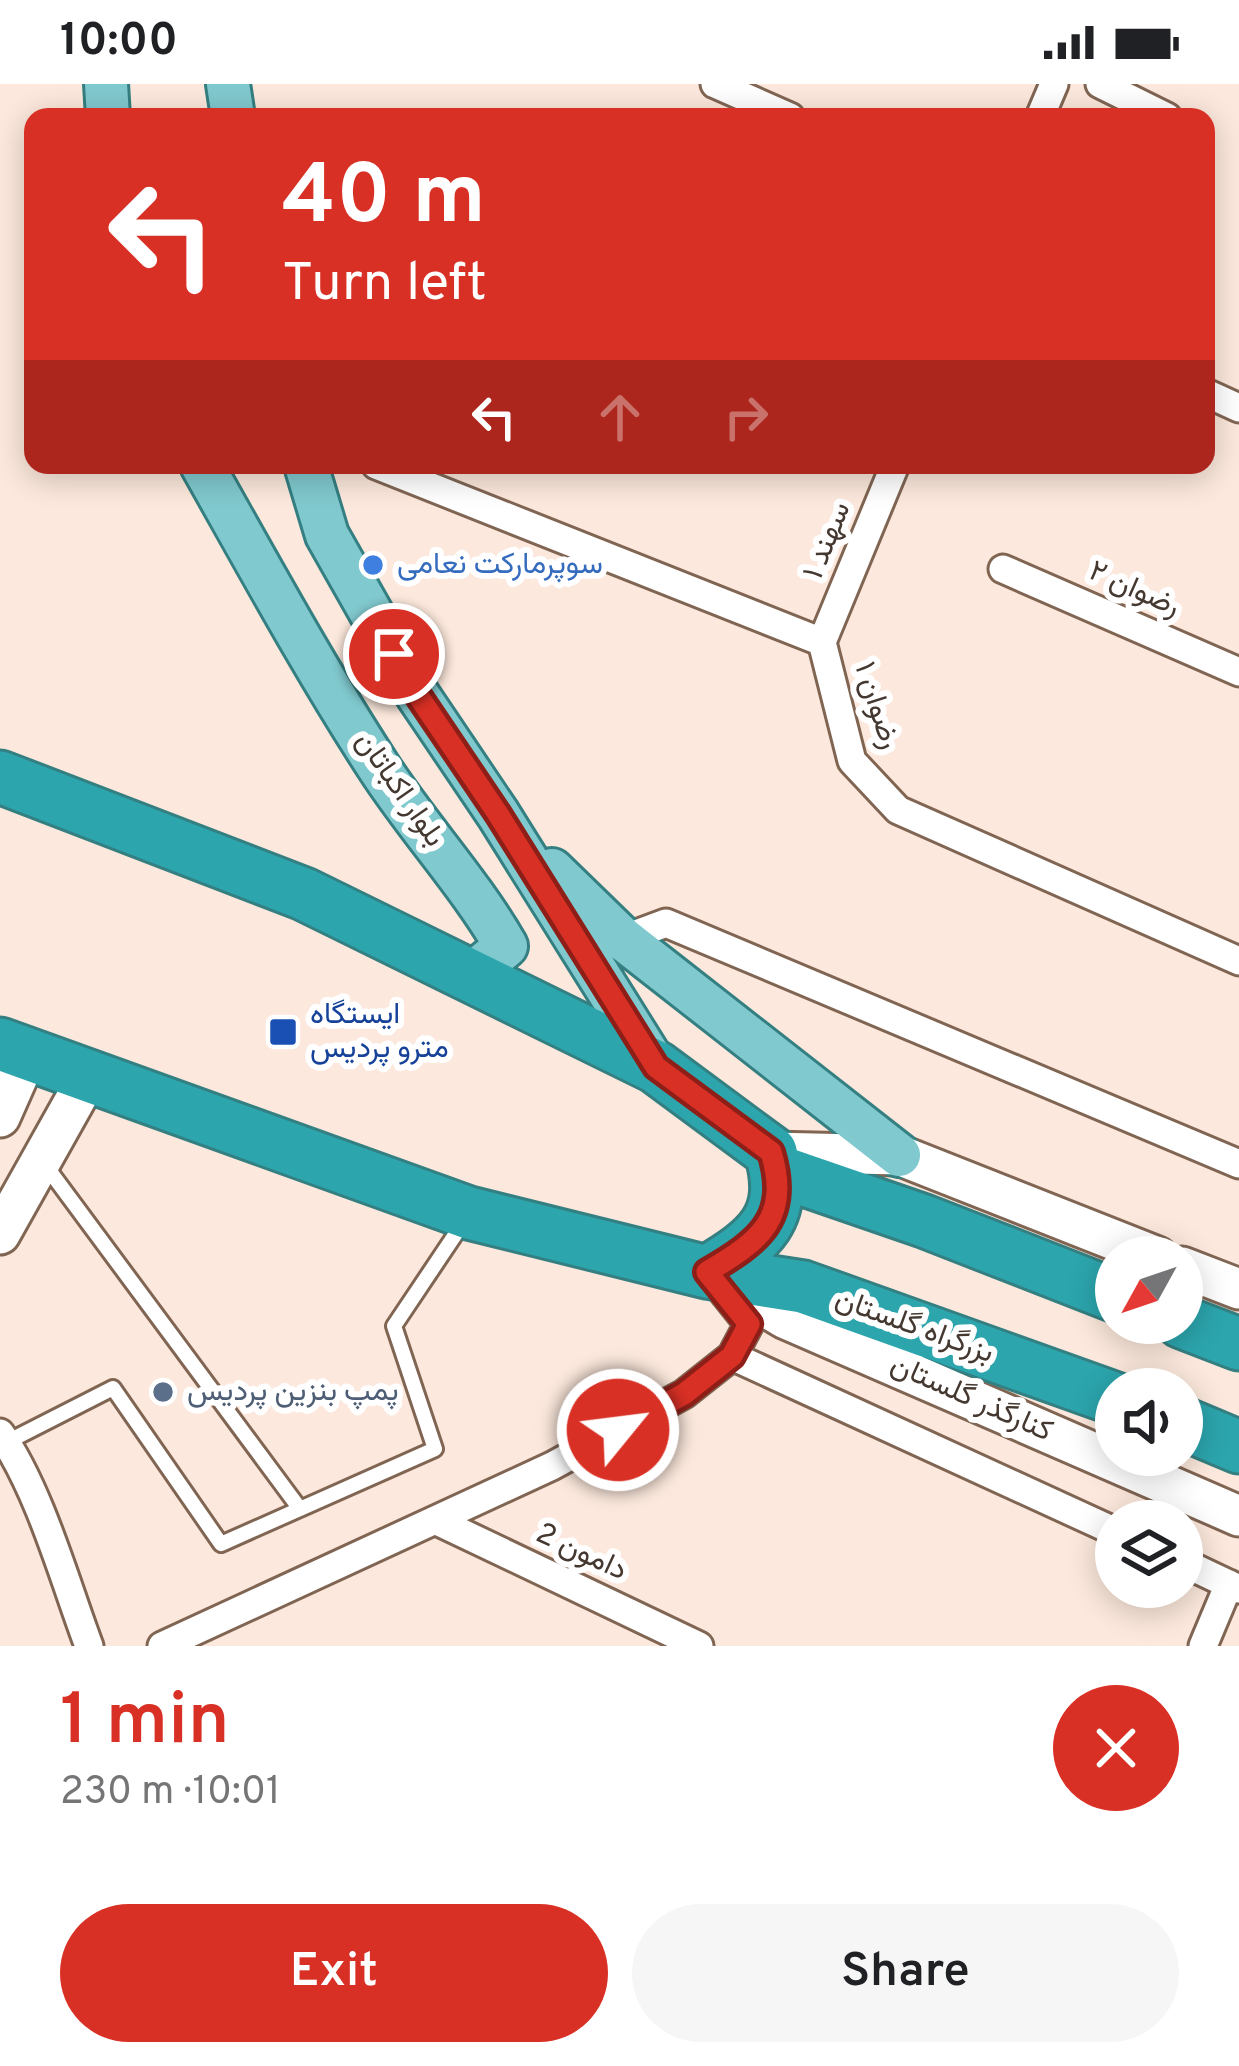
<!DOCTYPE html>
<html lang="en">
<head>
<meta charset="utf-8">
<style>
  :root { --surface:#fff; --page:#f6f6f6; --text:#202124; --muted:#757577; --accent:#d93025 }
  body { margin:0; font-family:Overpass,Vazirmatn,sans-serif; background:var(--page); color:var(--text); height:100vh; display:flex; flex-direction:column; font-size:45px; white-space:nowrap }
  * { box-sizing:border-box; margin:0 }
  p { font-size:39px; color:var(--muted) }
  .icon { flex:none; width:66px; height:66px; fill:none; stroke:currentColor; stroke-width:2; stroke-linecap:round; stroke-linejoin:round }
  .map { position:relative; height:1562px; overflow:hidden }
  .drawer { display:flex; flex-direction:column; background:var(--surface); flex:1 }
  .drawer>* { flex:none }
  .hud { position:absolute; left:24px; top:24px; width:1191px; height:366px; border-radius:24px; box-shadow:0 6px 30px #0003; background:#d93025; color:#fff; overflow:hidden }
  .needle { width:78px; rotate:230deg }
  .fabs { position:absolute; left:1095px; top:1152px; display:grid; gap:24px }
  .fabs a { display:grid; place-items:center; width:108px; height:108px; border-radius:50%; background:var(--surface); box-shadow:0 6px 30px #0003; font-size:60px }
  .pin { position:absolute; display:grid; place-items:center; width:102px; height:102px; color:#fff; margin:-51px; border:6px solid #fff; border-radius:50%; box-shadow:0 3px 12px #0007 }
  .me { position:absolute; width:132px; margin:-66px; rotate:61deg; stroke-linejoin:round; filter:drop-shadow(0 0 9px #0008) }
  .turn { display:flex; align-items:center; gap:42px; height:252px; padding:0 60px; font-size:54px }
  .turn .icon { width:156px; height:156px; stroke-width:2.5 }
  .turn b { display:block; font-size:84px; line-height:102px }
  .lanes { display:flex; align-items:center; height:114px; padding:0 60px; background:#0003; justify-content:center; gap:60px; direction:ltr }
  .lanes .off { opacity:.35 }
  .round { display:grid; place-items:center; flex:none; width:126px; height:126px; border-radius:63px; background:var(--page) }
  .head { display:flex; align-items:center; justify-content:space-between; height:204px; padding:0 60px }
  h1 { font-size:72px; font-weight:600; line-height:90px; color:var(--accent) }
  .button { display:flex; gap:24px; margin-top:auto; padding:24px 60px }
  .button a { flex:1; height:138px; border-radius:72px; background:var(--accent); color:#fff; font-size:48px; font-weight:600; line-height:138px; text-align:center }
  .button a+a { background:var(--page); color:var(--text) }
  .status { display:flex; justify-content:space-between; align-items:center; height:84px; padding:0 60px; background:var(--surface); direction:ltr }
  .status svg { height:33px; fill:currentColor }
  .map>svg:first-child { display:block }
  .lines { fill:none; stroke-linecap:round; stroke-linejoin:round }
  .lane-casing { stroke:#816553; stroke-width:20 }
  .street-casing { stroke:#816553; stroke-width:33 }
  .secondary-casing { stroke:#816553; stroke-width:45 }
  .primary-casing { stroke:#347f81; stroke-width:48 }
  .highway-casing { stroke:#347f81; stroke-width:57 }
  .lane { stroke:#fff; stroke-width:14 }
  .street { stroke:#fff; stroke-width:27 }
  .secondary { stroke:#fff; stroke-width:39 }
  .primary { stroke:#80c9ce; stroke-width:42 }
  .highway { stroke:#2ca5ad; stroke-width:51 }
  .route-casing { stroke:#8d1f18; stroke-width:30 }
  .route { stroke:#d93025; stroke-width:21 }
  .shop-dot { fill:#3f7fe0; stroke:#fff; stroke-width:4.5 }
  .transit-dot { fill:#1a4fb4; stroke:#fff; stroke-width:4.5 }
  .service-dot { fill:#5c6f8a; stroke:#fff; stroke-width:4.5 }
  .labels { text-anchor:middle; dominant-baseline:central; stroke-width:12; stroke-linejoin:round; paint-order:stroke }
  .street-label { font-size:30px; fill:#443830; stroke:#fff }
  .shop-label { font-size:30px; fill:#366cbe; stroke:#fff; text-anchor:start }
  .transit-label { font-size:30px; fill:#164399; stroke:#fff; text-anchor:start }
  .service-label { font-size:30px; fill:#4e5e75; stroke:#fff; text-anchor:start }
</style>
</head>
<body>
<div class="status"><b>10:00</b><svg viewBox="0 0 49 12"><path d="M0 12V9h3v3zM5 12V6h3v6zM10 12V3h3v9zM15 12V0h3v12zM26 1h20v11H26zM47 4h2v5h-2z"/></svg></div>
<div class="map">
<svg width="1239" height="1562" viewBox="0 0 1239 1562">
  <rect width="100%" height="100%" fill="#fce8dc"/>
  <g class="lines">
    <defs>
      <path id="lane" d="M 46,1082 L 300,1425
        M 7,1358 L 113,1304 L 221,1460 L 435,1365 L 394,1242 L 463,1139"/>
      <path id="street" d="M 715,0 L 790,33
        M 1100,0 L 1167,33
        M 1040,33 L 1054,0
        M 1206,309 L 1239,324
        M 376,381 L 822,558 L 852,677 L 898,726 L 1239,877
        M 1003,485 L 1239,588
        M 822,558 L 895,381
        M 623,855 L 666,839 L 1239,1080
        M 732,1272 L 1116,1448
        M 0,1349 C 40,1407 64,1495 89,1562
        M 435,1436 L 699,1562
        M 1182,1478 L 1239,1505
        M 162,1562 L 552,1382 L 684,1310 L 732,1272 L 749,1240 L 721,1205
        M 1203,1562 L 1229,1500"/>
      <path id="secondary" d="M 0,1033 L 27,972
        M 771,1068 L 899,1071 L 1157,1173
        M 0,1150 L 88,993
        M 1182,1183 L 1239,1205
        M 722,1197 L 784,1234 L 1239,1432"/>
      <path id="primary" d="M 106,0 L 108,33
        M 228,0 L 233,33
        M 202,381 C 259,482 315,585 378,682 C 418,744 469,798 506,862 L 470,892
        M 306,381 L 327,451 L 417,610 L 498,730 L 656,983
        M 552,786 L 623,855 L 899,1071"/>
      <path id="highway" d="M 0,693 L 304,810 L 656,983 L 771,1068 C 790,1134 759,1157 707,1188 L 469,1129 L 0,960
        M 776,1086 L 924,1137 L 1116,1212
        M 707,1188 L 803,1203 L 1116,1315
        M 1182,1238 L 1239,1260
        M 1182,1339 L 1239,1363"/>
    </defs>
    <use href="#lane" class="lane-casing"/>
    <use href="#street" class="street-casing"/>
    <use href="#secondary" class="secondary-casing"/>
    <use href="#primary" class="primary-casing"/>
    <use href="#highway" class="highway-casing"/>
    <use href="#lane" class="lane"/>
    <use href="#street" class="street"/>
    <use href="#secondary" class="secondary"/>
    <use href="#primary" class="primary"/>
    <use href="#highway" class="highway"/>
  </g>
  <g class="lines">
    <defs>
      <path id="route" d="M 394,570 L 417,610 L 498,730 L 656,983 L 771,1068 C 791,1134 760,1157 707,1188 L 749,1240 L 732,1272 L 684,1310 L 618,1346"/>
    </defs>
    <use href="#route" class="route-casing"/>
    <use href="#route" class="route"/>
  </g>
  <circle class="shop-dot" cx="373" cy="481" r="12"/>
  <rect class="transit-dot" x="268" y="933" width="30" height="30" rx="6"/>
  <circle class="service-dot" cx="163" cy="1308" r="12"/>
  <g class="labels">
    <g class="street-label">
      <text transform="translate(828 457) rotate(-68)">سهند ۱</text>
      <text transform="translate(1134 506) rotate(24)">رضوان ۲</text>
      <text transform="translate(876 622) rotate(72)">رضوان ۱</text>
      <text transform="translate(399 706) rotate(55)">بلوار اکباتان</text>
      <text transform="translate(914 1243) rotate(20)">بزرگراه گلستان</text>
      <text transform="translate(971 1315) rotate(24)">کنارگذر گلستان</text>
      <text transform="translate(581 1469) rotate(25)">دامون 2</text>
    </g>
    <g class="shop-label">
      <text x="397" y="481">سوپرمارکت نعامی</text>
    </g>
    <g class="transit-label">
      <text x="310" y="931">ایستگاه<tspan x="310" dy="34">مترو پردیس</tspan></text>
    </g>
    <g class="service-label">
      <text x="187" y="1308">پمپ بنزین پردیس</text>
    </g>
  </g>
</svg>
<div class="fabs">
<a><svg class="needle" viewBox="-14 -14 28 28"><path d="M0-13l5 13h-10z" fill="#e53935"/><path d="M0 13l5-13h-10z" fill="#757577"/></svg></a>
<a><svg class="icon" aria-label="sound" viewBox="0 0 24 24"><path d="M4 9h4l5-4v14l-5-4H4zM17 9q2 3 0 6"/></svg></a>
<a><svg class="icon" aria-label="layers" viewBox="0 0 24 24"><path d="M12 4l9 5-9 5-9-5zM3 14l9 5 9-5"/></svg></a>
</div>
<div class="pin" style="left:394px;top:570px;background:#d93025"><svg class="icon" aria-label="arrive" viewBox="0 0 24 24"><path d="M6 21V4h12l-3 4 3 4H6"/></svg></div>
<svg class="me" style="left:618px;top:1346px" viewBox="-20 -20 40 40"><circle r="17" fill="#d93025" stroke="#fff" stroke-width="3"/><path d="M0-11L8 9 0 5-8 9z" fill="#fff"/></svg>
<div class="hud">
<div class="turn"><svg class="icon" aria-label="left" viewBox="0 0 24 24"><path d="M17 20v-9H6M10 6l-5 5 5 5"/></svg><div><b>40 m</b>Turn left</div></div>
<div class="lanes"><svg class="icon" aria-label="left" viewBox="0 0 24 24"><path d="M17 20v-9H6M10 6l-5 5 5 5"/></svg><svg class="icon off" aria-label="ahead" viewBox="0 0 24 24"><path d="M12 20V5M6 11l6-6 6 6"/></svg><svg class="icon off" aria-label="right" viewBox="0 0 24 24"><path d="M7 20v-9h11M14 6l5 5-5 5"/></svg></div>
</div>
</div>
<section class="drawer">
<div class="head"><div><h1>1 min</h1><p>230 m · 10:01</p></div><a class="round" style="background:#d93025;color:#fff"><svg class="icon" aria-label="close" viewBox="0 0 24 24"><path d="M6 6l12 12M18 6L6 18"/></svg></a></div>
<div class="button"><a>Exit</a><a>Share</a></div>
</section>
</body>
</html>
